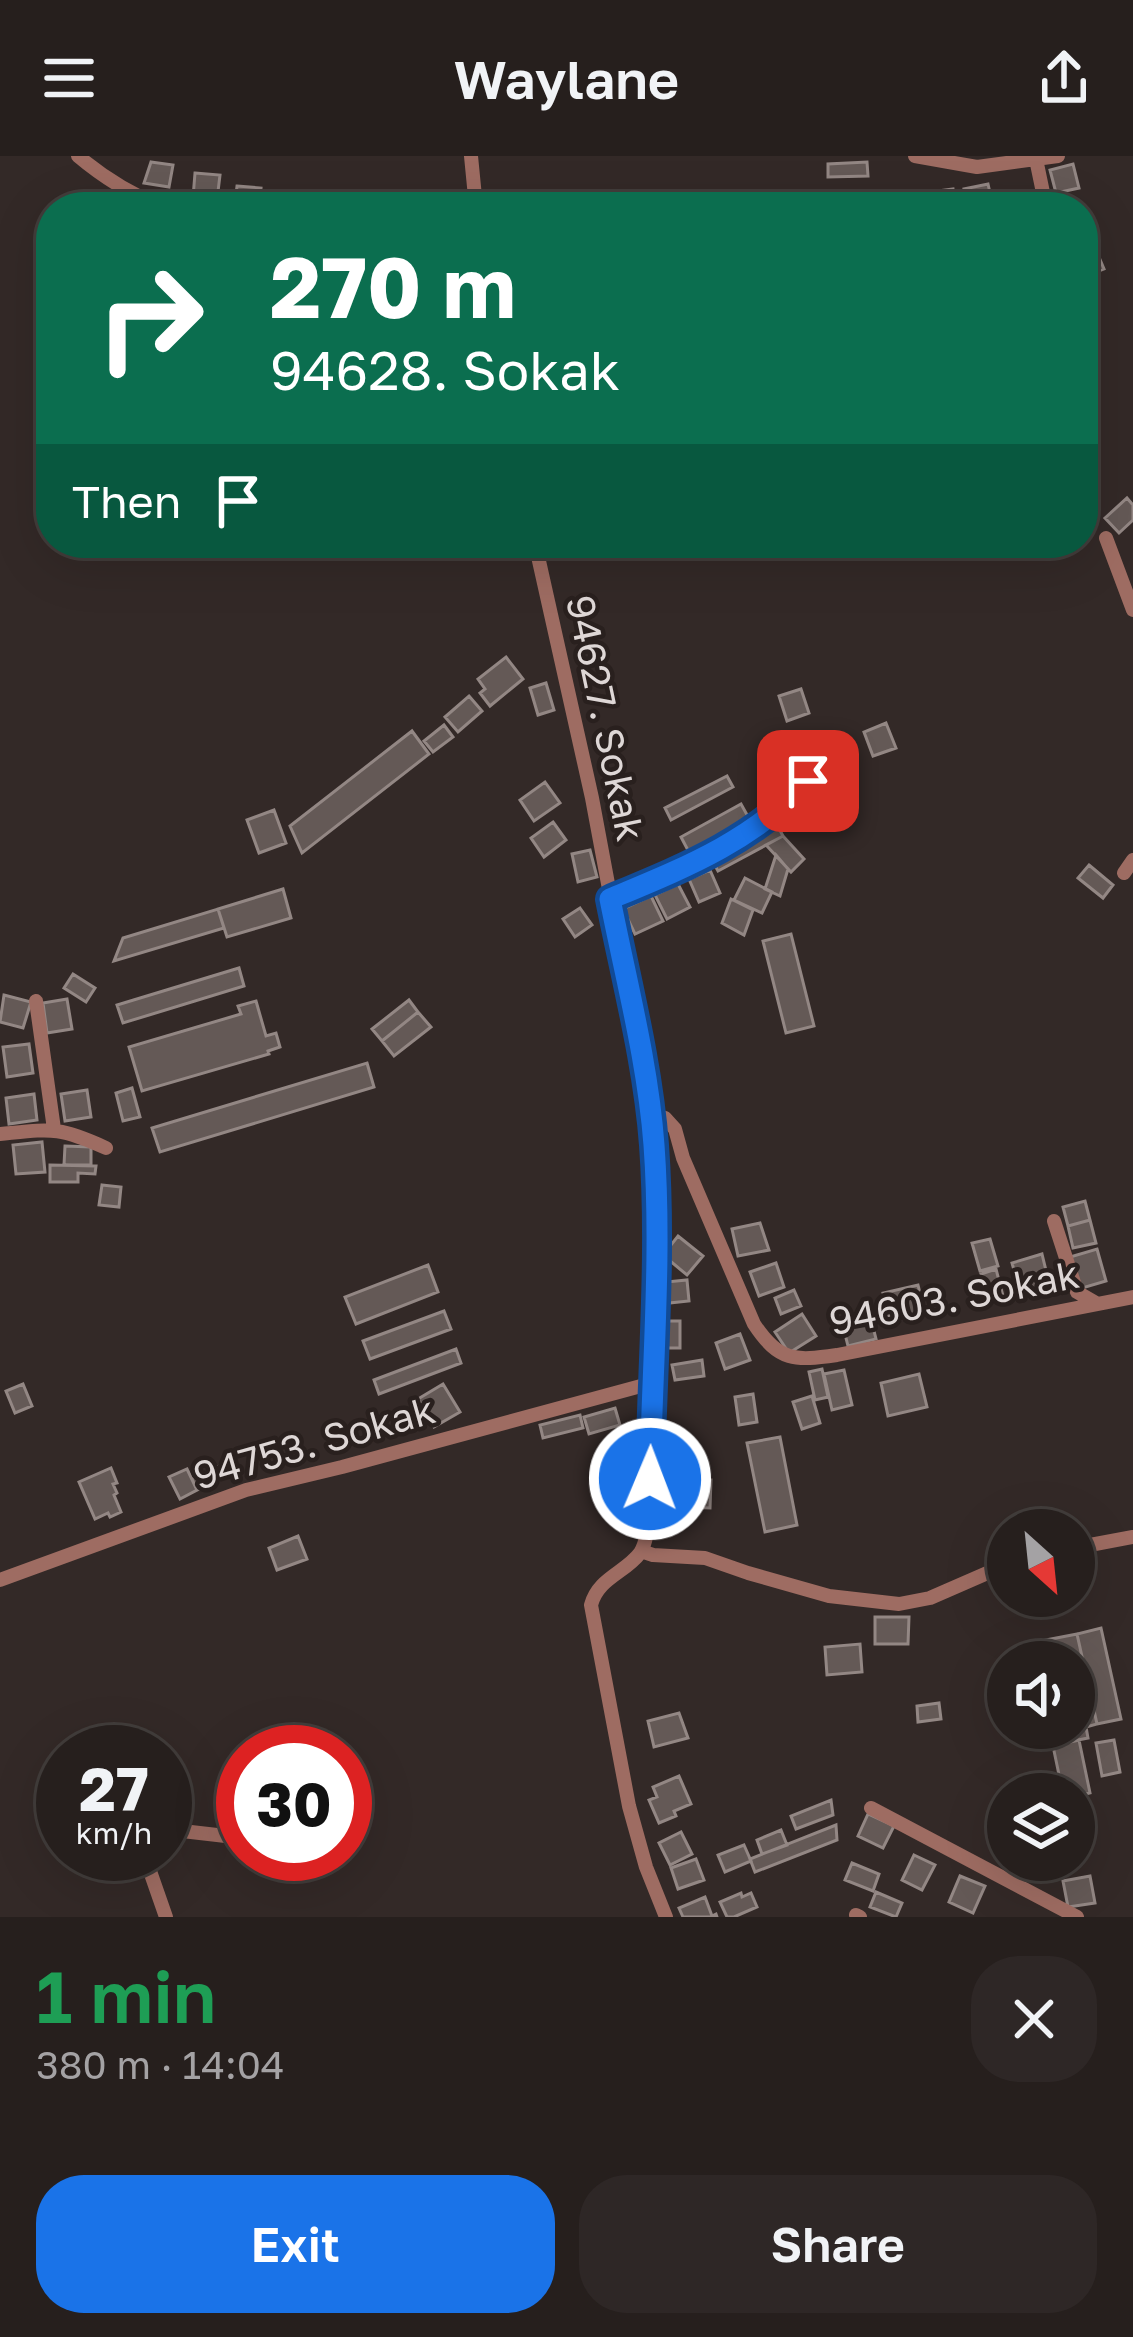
<!DOCTYPE html>
<html lang="en">
<head>
<meta charset="utf-8">
<style>
  :root { --surface:#261f1d; --page:#2e2726; --text:#f1f3f6; --muted:#a4a2a4; --line:#423d3b; --accent:#1a73e8 }
  body { margin:0; font-family:"Golos Text",sans-serif; background:var(--page); color:var(--text); height:100vh; display:flex; flex-direction:column; font-size:45px; white-space:nowrap }
  * { box-sizing:border-box; margin:0 }
  p { font-size:39px; color:var(--muted) }
  .icon { flex:none; width:66px; height:66px; fill:none; stroke:currentColor; stroke-width:2; stroke-linecap:round; stroke-linejoin:round }
  .map { position:relative; height:1761px; overflow:hidden }
  .panel { display:flex; flex-direction:column; background:var(--surface); flex:1 }
  .panel>* { flex:none }
  .banner { position:absolute; left:36px; top:36px; width:1062px; height:366px; border-radius:48px; box-shadow:0 12px 48px #0002,0 0 0 3px var(--line); background:#0b6e4f; color:#fff; overflow:hidden }
  .needle { width:78px; rotate:153deg }
  .buttons { position:absolute; left:987px; top:1353px; display:grid; gap:24px }
  .buttons a { display:grid; place-items:center; width:108px; height:108px; border-radius:50%; background:var(--surface); box-shadow:0 12px 48px #0002,0 0 0 3px var(--line); font-size:60px }
  .speed { position:absolute; left:36px; top:1569px; display:flex; gap:24px; font-size:60px; font-weight:700; text-align:center }
  .speed>* { display:grid; place-content:center; width:156px; height:156px; border-radius:50%; background:var(--surface); box-shadow:0 12px 48px #0002,0 0 0 3px var(--line); line-height:1 }
  .speed small { font-size:30px; font-weight:400 }
  .speed .limit { border:18px solid #d22; background:#fff; color:#111 }
  .pin { position:absolute; display:grid; place-items:center; width:102px; height:102px; color:#fff; margin:-51px; border-radius:24px; box-shadow:0 6px 18px #0006 }
  .me { position:absolute; width:132px; margin:-66px; rotate:1deg; stroke-linejoin:round; filter:drop-shadow(0 0 9px #0008) }
  .turn { display:flex; align-items:center; gap:42px; height:252px; padding:0 36px; font-size:54px }
  .turn .icon { width:156px; height:156px; stroke-width:2.5 }
  .turn b { display:block; font-size:84px; line-height:102px }
  .then { display:flex; align-items:center; height:114px; padding:0 36px; background:#0003; gap:24px; font-size:45px }
  .round { display:grid; place-items:center; flex:none; width:126px; height:126px; border-radius:48px; background:var(--page) }
  .headline { display:flex; align-items:center; justify-content:space-between; height:204px; padding:0 36px }
  h1 { font-size:72px; font-weight:600; line-height:90px; color:#1e9e55 }
  .primary-button { display:flex; gap:24px; margin-top:auto; padding:24px 36px }
  .primary-button a { flex:1; height:138px; border-radius:48px; background:var(--accent); color:#fff; font-size:48px; font-weight:600; line-height:138px; text-align:center }
  .primary-button a+a { background:var(--page); color:var(--text) }
  header { display:flex; justify-content:space-between; align-items:center; height:156px; padding:0 36px; background:var(--surface); font-size:54px; font-weight:600 }
  .map>svg:first-child { display:block }
  .building { fill:#645956; stroke:#938784; stroke-width:3 }
  .lines { fill:none; stroke-linecap:round; stroke-linejoin:round }
  .minor { stroke:#9e6c62; stroke-width:14 }
  .route-casing { stroke:#114b97; stroke-width:30 }
  .route { stroke:#1a73e8; stroke-width:21 }
  .labels { text-anchor:middle; dominant-baseline:central; stroke-width:9; stroke-linejoin:round; paint-order:stroke }
  .street-label { font-size:39px; fill:#ded7d6; stroke:#29201e }
</style>
</head>
<body>
<header><svg class="icon" aria-label="menu" viewBox="0 0 24 24"><path d="M4 6h16M4 12h16M4 18h16"/></svg>Waylane<svg class="icon" aria-label="share" viewBox="0 0 24 24"><path d="M12 15V3M7 8l5-5 5 5M5 13v7h14v-7"/></svg></header>
<div class="map">
<svg width="1133" height="1761" viewBox="0 0 1133 1761">
  <rect width="100%" height="100%" fill="#332927"/>
  <path class="building" d="M 151,6 L 173,9 L 169,31 L 144,27 Z
    M 867,6 L 868,20 L 828,21 L 828,8 Z
    M 1073,8 L 1079,32 L 1056,37 L 1050,14 Z
    M 195,17 L 220,19 L 217,44 L 193,42 Z
    M 988,28 L 993,50 L 968,51 L 964,33 Z
    M 237,30 L 261,32 L 259,51 L 231,51 L 231,47 L 235,47 Z
    M 953,33 L 955,51 L 932,51 L 930,36 Z
    M 1096,94 L 1104,113 L 1083,121 L 1083,99 Z
    M 1127,342 L 1133,349 L 1133,364 L 1119,377 L 1105,362 Z
    M 506,501 L 523,523 L 490,550 L 480,537 L 485,533 L 478,523 Z
    M 546,527 L 554,554 L 538,559 L 530,532 Z
    M 801,533 L 809,557 L 787,565 L 779,540 Z
    M 469,540 L 482,555 L 458,576 L 445,561 Z
    M 886,567 L 896,592 L 873,600 L 864,576 Z
    M 444,569 L 453,581 L 433,596 L 424,585 Z
    M 412,575 L 429,598 L 302,697 L 290,670 Z
    M 834,589 L 840,605 L 817,614 L 811,598 Z
    M 727,620 L 733,631 L 671,664 L 665,652 Z
    M 545,626 L 560,647 L 534,665 L 520,644 Z
    M 741,648 L 751,666 L 691,700 L 681,681 Z
    M 274,654 L 286,687 L 259,697 L 247,664 Z
    M 553,666 L 566,684 L 544,701 L 531,682 Z
    M 777,669 L 783,680 L 718,715 L 712,704 Z
    M 783,680 L 804,703 L 791,716 L 766,689 Z
    M 590,694 L 597,721 L 578,726 L 572,698 Z
    M 776,699 L 788,713 L 780,740 L 765,733 Z
    M 1089,709 L 1113,729 L 1103,742 L 1078,722 Z
    M 710,714 L 720,737 L 699,746 L 689,723 Z
    M 745,722 L 772,736 L 762,757 L 734,744 Z
    M 678,728 L 690,751 L 667,763 L 655,739 Z
    M 283,733 L 291,762 L 227,781 L 218,753 Z
    M 651,740 L 663,765 L 635,778 L 623,753 Z
    M 731,743 L 753,754 L 744,779 L 722,767 Z
    M 580,752 L 592,769 L 575,781 L 563,763 Z
    M 218,753 L 224,772 L 114,805 L 123,782 Z
    M 791,778 L 814,870 L 786,877 L 763,785 Z
    M 239,812 L 244,830 L 123,867 L 117,849 Z
    M 73,818 L 95,832 L 86,846 L 64,832 Z
    M 4,839 L 31,846 L 23,872 L 0,866 Z
    M 67,843 L 72,873 L 47,877 L 43,847 Z
    M 409,844 L 418,856 L 382,885 L 372,873 Z
    M 256,845 L 266,880 L 276,877 L 280,891 L 268,895 L 269,898 L 142,935 L 129,891 L 241,858 L 238,850 Z
    M 418,856 L 431,871 L 394,900 L 382,885 Z
    M 29,888 L 33,917 L 7,921 L 3,891 Z
    M 367,907 L 374,931 L 160,996 L 152,972 Z
    M 132,932 L 140,961 L 123,965 L 116,937 Z
    M 87,934 L 91,961 L 65,965 L 61,938 Z
    M 34,938 L 37,964 L 9,968 L 6,942 Z
    M 42,986 L 45,1016 L 16,1018 L 13,989 Z
    M 65,990 L 91,991 L 91,1009 L 64,1009 Z
    M 50,1009 L 96,1010 L 95,1018 L 78,1017 L 78,1026 L 50,1026 Z
    M 102,1029 L 121,1031 L 119,1051 L 99,1049 Z
    M 1085,1045 L 1090,1064 L 1068,1070 L 1063,1051 Z
    M 1090,1064 L 1096,1087 L 1073,1092 L 1068,1070 Z
    M 760,1067 L 769,1094 L 738,1100 L 732,1073 Z
    M 678,1080 L 703,1100 L 687,1119 L 663,1099 Z
    M 990,1083 L 998,1110 L 980,1115 L 972,1087 Z
    M 1097,1093 L 1106,1125 L 1079,1133 L 1070,1101 Z
    M 1042,1098 L 1050,1131 L 1021,1139 L 1012,1107 Z
    M 776,1107 L 784,1131 L 759,1140 L 750,1116 Z
    M 428,1109 L 438,1136 L 356,1168 L 345,1141 Z
    M 996,1113 L 1003,1140 L 988,1144 L 981,1118 Z
    M 687,1124 L 689,1145 L 669,1147 L 666,1126 Z
    M 918,1129 L 925,1157 L 890,1166 L 883,1137 Z
    M 794,1134 L 801,1150 L 781,1158 L 775,1142 Z
    M 444,1155 L 451,1173 L 370,1203 L 363,1185 Z
    M 802,1158 L 816,1180 L 789,1197 L 775,1176 Z
    M 870,1159 L 876,1183 L 848,1190 L 842,1166 Z
    M 665,1165 L 680,1165 L 680,1192 L 665,1192 Z
    M 740,1178 L 750,1204 L 725,1213 L 716,1187 Z
    M 456,1193 L 461,1207 L 379,1238 L 374,1224 Z
    M 702,1204 L 704,1220 L 675,1224 L 672,1209 Z
    M 822,1213 L 828,1241 L 815,1244 L 809,1216 Z
    M 844,1214 L 852,1249 L 832,1254 L 824,1218 Z
    M 919,1218 L 927,1251 L 888,1260 L 881,1227 Z
    M 23,1228 L 32,1250 L 15,1257 L 6,1235 Z
    M 443,1228 L 460,1256 L 434,1271 L 418,1243 Z
    M 753,1238 L 757,1266 L 739,1269 L 735,1241 Z
    M 812,1240 L 820,1267 L 802,1273 L 793,1246 Z
    M 615,1252 L 620,1269 L 589,1278 L 584,1261 Z
    M 580,1259 L 583,1272 L 543,1282 L 540,1269 Z
    M 780,1281 L 797,1369 L 765,1376 L 747,1287 Z
    M 221,1309 L 226,1321 L 197,1334 L 192,1323 Z
    M 111,1312 L 117,1327 L 113,1328 L 117,1337 L 114,1339 L 121,1356 L 110,1361 L 108,1357 L 95,1363 L 79,1326 Z
    M 187,1313 L 197,1334 L 180,1343 L 169,1321 Z
    M 678,1316 L 701,1317 L 701,1324 L 711,1324 L 710,1352 L 683,1351 L 683,1338 L 677,1338 Z
    M 298,1380 L 307,1403 L 277,1414 L 269,1392 Z
    M 875,1461 L 909,1461 L 908,1488 L 875,1488 Z
    M 1101,1472 L 1121,1563 L 1097,1568 L 1077,1478 Z
    M 1077,1478 L 1097,1568 L 1086,1571 L 1088,1582 L 1068,1586 L 1065,1572 L 1074,1572 L 1074,1506 L 1051,1506 L 1046,1484 Z
    M 860,1488 L 862,1516 L 827,1519 L 825,1491 Z
    M 939,1547 L 941,1563 L 918,1566 L 917,1550 Z
    M 679,1557 L 688,1582 L 654,1591 L 648,1565 Z
    M 1079,1584 L 1090,1637 L 1074,1641 L 1074,1638 L 1063,1638 L 1053,1590 Z
    M 1114,1584 L 1120,1616 L 1102,1620 L 1096,1587 Z
    M 679,1620 L 691,1648 L 674,1655 L 676,1660 L 659,1667 L 649,1644 L 657,1641 L 653,1631 Z
    M 355,1644 L 362,1669 L 345,1673 L 345,1647 Z
    M 831,1644 L 833,1659 L 796,1673 L 791,1660 Z
    M 868,1658 L 894,1670 L 883,1692 L 858,1680 Z
    M 836,1669 L 837,1684 L 755,1716 L 750,1703 Z
    M 781,1674 L 787,1689 L 762,1698 L 757,1684 Z
    M 681,1676 L 692,1698 L 670,1709 L 659,1687 Z
    M 744,1689 L 751,1705 L 725,1716 L 718,1699 Z
    M 914,1699 L 935,1709 L 922,1734 L 902,1724 Z
    M 696,1703 L 704,1724 L 678,1733 L 671,1712 Z
    M 852,1707 L 879,1718 L 873,1735 L 845,1724 Z
    M 960,1720 L 985,1730 L 973,1757 L 949,1746 Z
    M 1090,1720 L 1095,1747 L 1068,1751 L 1063,1725 Z
    M 876,1736 L 902,1747 L 896,1761 L 870,1751 Z
    M 741,1737 L 742,1741 L 751,1737 L 757,1751 L 734,1761 L 727,1761 L 720,1746 Z
    M 705,1741 L 712,1760 L 716,1758 L 717,1761 L 683,1761 L 679,1752 Z"/>
  <g class="lines">
    <path class="minor" d="M 78,0 C 104,22 130,38 162,51
      M 471,0 L 476,51
      M 915,0 L 977,11 L 1058,0
      M 1036,3 L 1046,51
      M 1106,382 L 1133,454
      M 535,387 L 592,642 L 651,958 L 656,1085 L 649,1356 C 648,1369 647,1386 640,1397 C 625,1417 598,1422 591,1449 L 629,1650 L 646,1711 L 666,1761
      M 1124,717 L 1133,704
      M 610,743 C 685,711 751,686 808,625
      M 36,845 L 54,973
      M 651,958 L 665,962 L 675,973 L 683,1002 L 754,1168 C 779,1206 795,1205 837,1199 L 1133,1141
      M 0,978 C 51,973 58,970 106,992
      M 1054,1065 L 1077,1136 L 1096,1147
      M 1074,1392 L 1133,1381
      M 641,1395 L 653,1399 L 705,1402 L 748,1417 L 829,1440 L 899,1448 L 930,1442 L 1008,1408
      M 0,1424 L 246,1334 L 342,1311 L 652,1227
      M 871,1652 L 1077,1761
      M 165,1673 L 243,1682
      M 144,1698 L 166,1761
      M 856,1759 L 860,1761"/>
  </g>
  <g class="lines">
    <defs>
      <path id="route" d="M 650,1323 C 652,1213 662,1098 654,989 C 648,907 626,824 610,743 C 684,712 753,685 808,625"/>
    </defs>
    <use href="#route" class="route-casing"/>
    <use href="#route" class="route"/>
  </g>
  <g class="labels">
    <g class="street-label">
      <text transform="translate(606 562) rotate(78)">94627. Sokak</text>
      <text transform="translate(954 1141) rotate(-11)">94603. Sokak</text>
      <text transform="translate(314 1286) rotate(-16)">94753. Sokak</text>
    </g>
  </g>
</svg>
<div class="buttons">
<a><svg class="needle" viewBox="-14 -14 28 28"><path d="M0-13l5 13h-10z" fill="#e53935"/><path d="M0 13l5-13h-10z" fill="#a4a2a4"/></svg></a>
<a><svg class="icon" aria-label="sound" viewBox="0 0 24 24"><path d="M4 9h4l5-4v14l-5-4H4zM17 9q2 3 0 6"/></svg></a>
<a><svg class="icon" aria-label="layers" viewBox="0 0 24 24"><path d="M12 4l9 5-9 5-9-5zM3 14l9 5 9-5"/></svg></a>
</div>
<div class="speed"><div>27<small>km/h</small></div><div class="limit">30</div></div>
<div class="pin" style="left:808px;top:625px;background:#d93025"><svg class="icon" aria-label="arrive" viewBox="0 0 24 24"><path d="M6 21V4h12l-3 4 3 4H6"/></svg></div>
<svg class="me" style="left:650px;top:1323px" viewBox="-20 -20 40 40"><circle r="17" fill="#1a73e8" stroke="#fff" stroke-width="3"/><path d="M0-11L8 9 0 5-8 9z" fill="#fff"/></svg>
<div class="banner">
<div class="turn"><svg class="icon" aria-label="right" viewBox="0 0 24 24"><path d="M7 20v-9h11M14 6l5 5-5 5"/></svg><div><b>270 m</b>94628. Sokak</div></div>
<div class="then">Then<svg class="icon" aria-label="arrive" viewBox="0 0 24 24"><path d="M6 21V4h12l-3 4 3 4H6"/></svg></div>
</div>
</div>
<section class="panel">
<div class="headline"><div><h1>1 min</h1><p>380 m · 14:04</p></div><a class="round"><svg class="icon" aria-label="close" viewBox="0 0 24 24"><path d="M6 6l12 12M18 6L6 18"/></svg></a></div>
<div class="primary-button"><a>Exit</a><a>Share</a></div>
</section>
</body>
</html>
